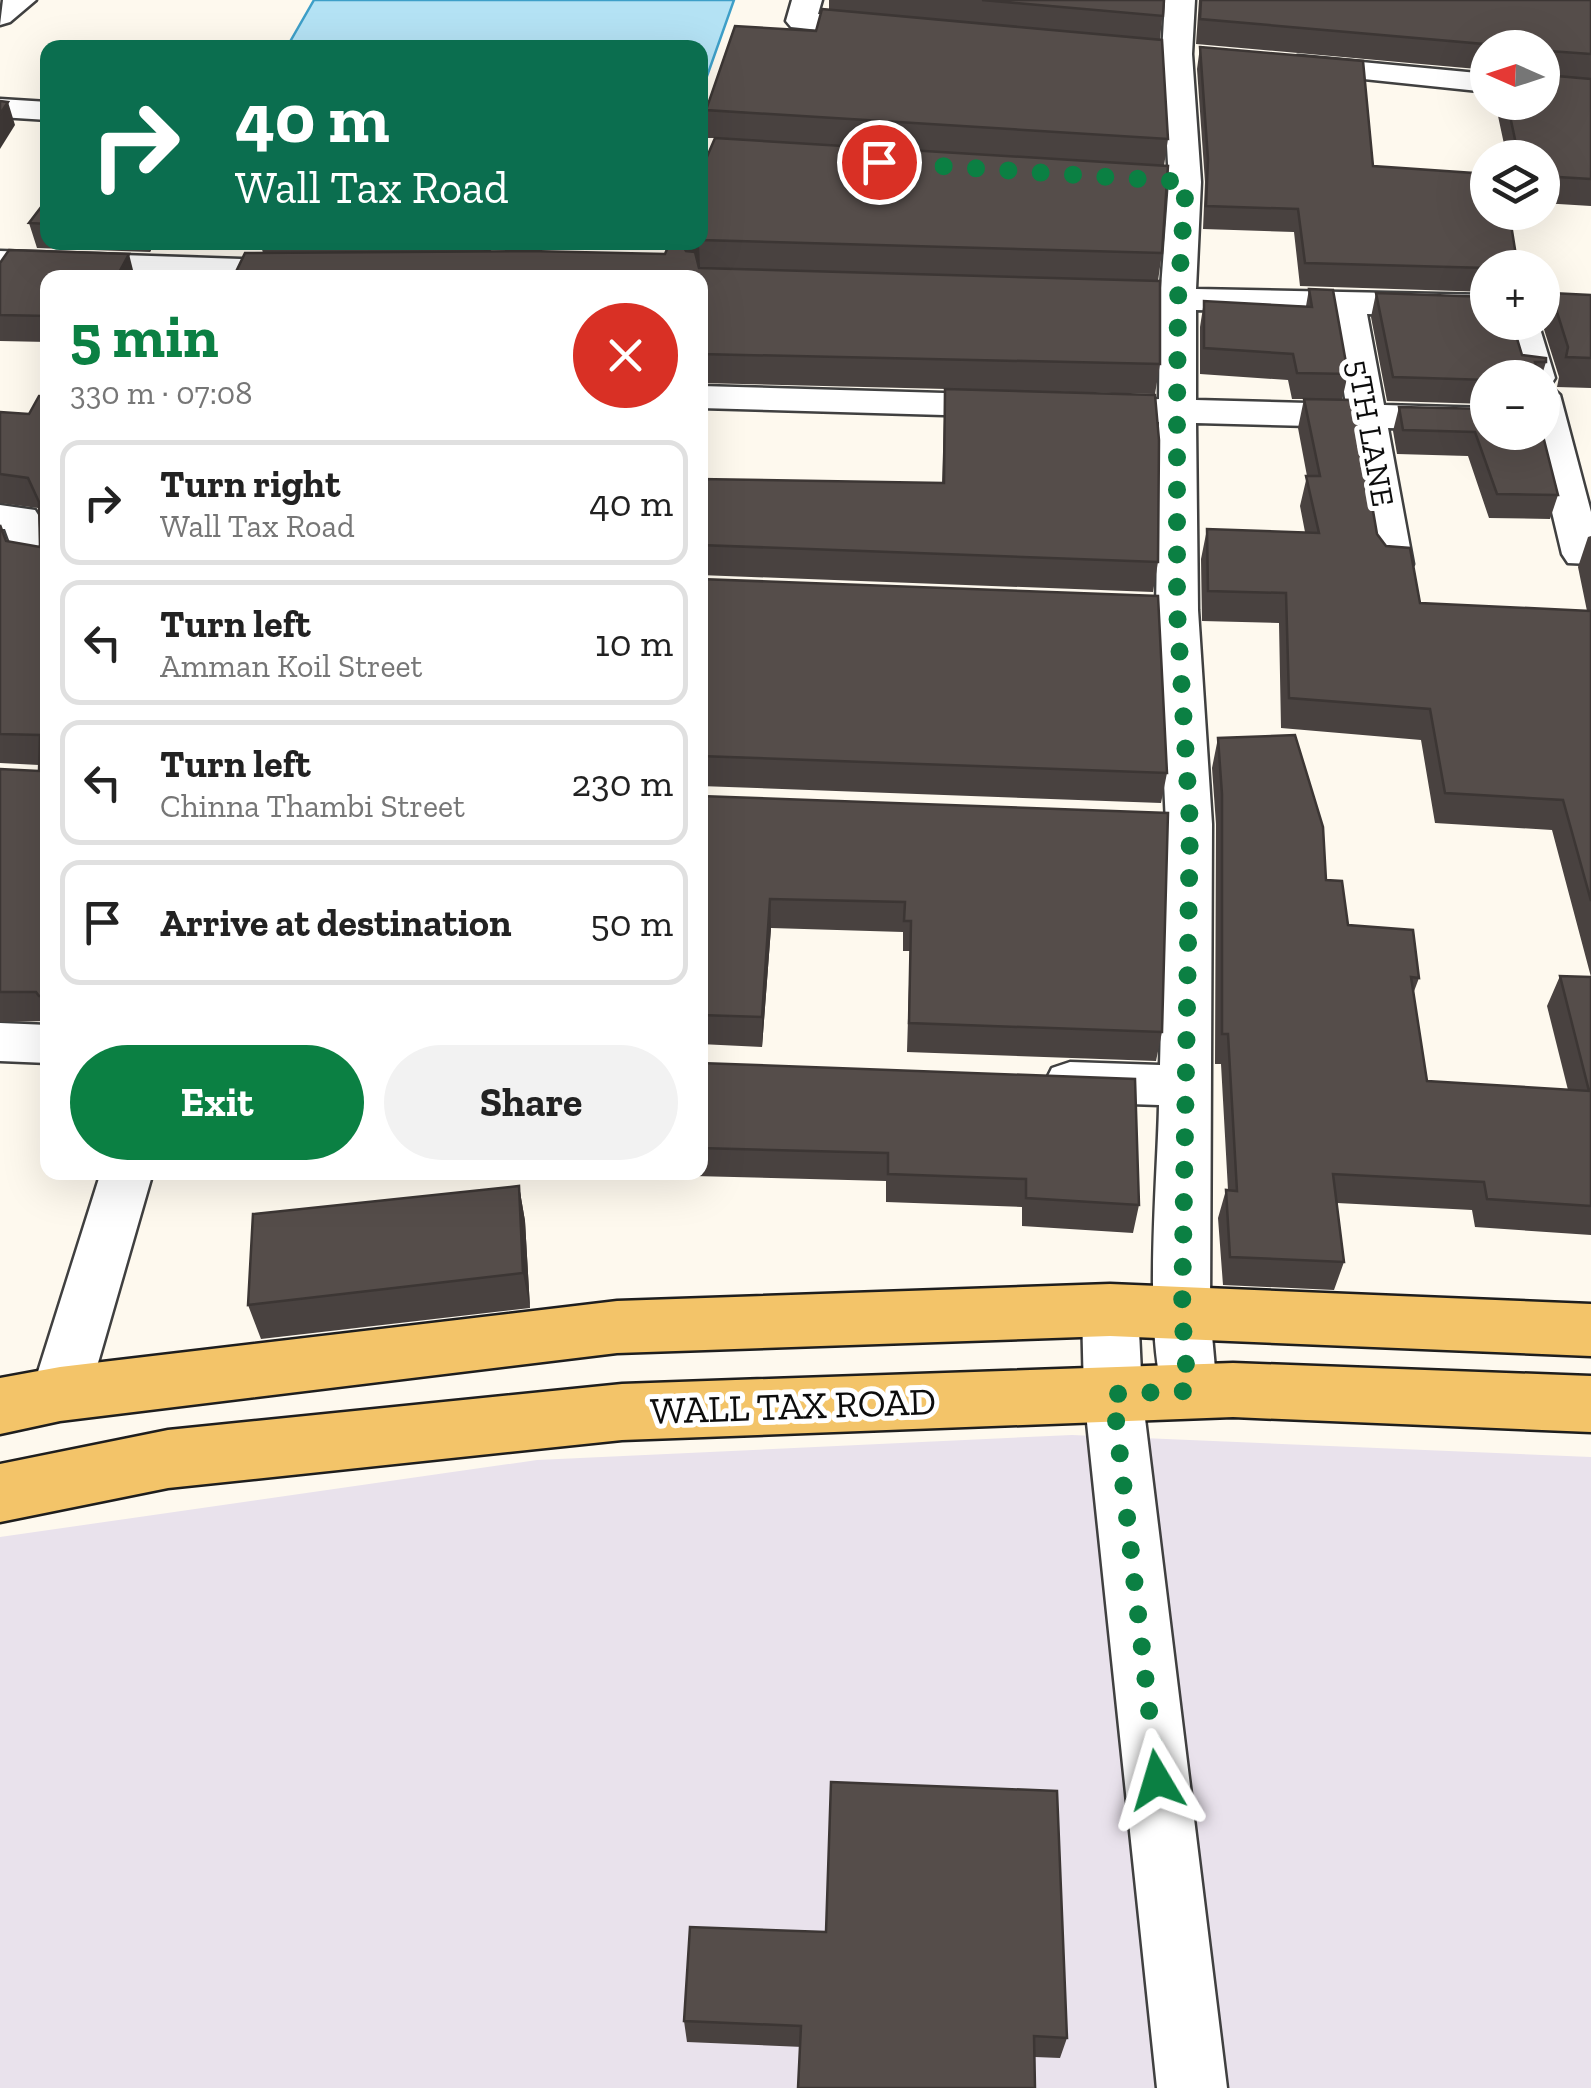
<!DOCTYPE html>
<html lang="en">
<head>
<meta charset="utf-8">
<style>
  :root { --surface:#fff; --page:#f2f2f2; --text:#222; --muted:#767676; --line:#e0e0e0; --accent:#0b8043 }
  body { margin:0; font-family:"Zilla Slab",serif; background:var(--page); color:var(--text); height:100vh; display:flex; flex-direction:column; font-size:38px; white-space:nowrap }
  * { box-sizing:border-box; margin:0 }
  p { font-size:32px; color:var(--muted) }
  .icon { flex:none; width:55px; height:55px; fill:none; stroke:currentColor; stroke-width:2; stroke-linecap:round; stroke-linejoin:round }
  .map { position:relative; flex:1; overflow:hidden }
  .sheet { position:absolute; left:40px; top:270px; width:668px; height:910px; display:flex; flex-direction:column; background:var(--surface); border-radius:20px; box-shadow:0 10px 40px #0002 }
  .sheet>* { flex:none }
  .banner { position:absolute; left:40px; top:40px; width:668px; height:210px; border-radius:20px; box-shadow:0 10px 40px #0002; background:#0b6e4f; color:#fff; overflow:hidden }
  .needle { width:65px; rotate:273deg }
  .controls { position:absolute; left:1470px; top:30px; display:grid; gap:20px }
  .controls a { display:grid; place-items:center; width:90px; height:90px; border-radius:50%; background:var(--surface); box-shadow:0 10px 40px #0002; font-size:50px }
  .pin { position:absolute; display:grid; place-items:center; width:85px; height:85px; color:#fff; margin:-42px; border:5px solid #fff; border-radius:50%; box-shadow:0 2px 10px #0007 }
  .me { position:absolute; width:110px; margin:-55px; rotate:353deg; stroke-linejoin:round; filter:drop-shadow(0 0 8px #0008) }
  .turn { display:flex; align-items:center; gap:35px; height:210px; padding:0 30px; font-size:45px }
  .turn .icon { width:130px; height:130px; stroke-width:2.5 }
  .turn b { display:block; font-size:70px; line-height:85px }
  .round { display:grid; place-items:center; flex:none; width:105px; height:105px; border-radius:52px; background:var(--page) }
  .overview { display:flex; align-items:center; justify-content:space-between; height:170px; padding:0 30px }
  h1 { font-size:60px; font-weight:700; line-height:75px; color:var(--accent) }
  .button { display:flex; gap:20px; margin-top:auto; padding:20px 30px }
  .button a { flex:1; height:115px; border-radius:60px; background:var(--accent); color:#fff; font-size:40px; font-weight:700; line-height:115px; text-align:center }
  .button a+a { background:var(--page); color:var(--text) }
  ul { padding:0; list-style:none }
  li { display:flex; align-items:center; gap:30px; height:125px; margin:0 20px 15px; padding:0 10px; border:5px solid var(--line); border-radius:20px }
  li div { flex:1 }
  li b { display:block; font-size:38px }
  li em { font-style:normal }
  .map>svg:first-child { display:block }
  .industrial { fill:#e9e2ec }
  .water { fill:#b4e2f4; stroke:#3e9fc8; stroke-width:2.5 }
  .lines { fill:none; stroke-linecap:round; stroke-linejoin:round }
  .street-casing { stroke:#404040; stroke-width:5 }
  .primary-casing { stroke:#1e1e1e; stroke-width:5 }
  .street { fill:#fff; fill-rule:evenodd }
  .primary { fill:#f3c469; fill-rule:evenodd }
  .wall { fill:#494240 }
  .shaded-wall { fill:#3c3634 }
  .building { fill:#554d4a; stroke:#3c3634; stroke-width:2.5 }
  .route { stroke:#0b8043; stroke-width:18; stroke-dasharray:0 32.4 }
  .labels { text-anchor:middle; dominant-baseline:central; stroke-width:10; stroke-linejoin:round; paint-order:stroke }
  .far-street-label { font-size:32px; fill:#0d0d0d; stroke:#fff }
  .street-label { font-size:38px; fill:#0d0d0d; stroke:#fff }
</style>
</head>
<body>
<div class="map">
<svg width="1591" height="2088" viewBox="0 0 1591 2088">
  <rect width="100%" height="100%" fill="#fef9ee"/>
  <path class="industrial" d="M 1072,1435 L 1591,1457 L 1591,2088 L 0,2088 L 0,1537 L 537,1460 Z"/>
  <path class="water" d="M 314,0 L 734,0 L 706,79 L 700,79 L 700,48 L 287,47 Z"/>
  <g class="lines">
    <defs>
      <path id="street" d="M 3,0 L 36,0 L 10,22 L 0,25 Z
        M 792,0 L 822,0 L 818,14 L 885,19 L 895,22 L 900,28 L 895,34 L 885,37 L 791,27 L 786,21 Z
        M 1165,0 L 1195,0 L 1192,54 L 1201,182 L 1196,289 L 1488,295 L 1488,317 L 1367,314 L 1384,405 L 1488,408 L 1488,430 L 1388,428 L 1413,564 L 1407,573 L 1393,576 L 1379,573 L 1373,564 L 1350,427 L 1196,423 L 1198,610 L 1212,824 L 1210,1313 L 1217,1391 L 1209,1409 L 1189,1416 L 1169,1409 C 1141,1349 1158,1177 1159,1105 L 1070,1102 L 1052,1096 L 1045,1082 L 1052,1068 L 1070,1062 L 1160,1065 L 1166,824 L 1156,610 L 1159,422 L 1130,418 L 1124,410 L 1130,402 L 1159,399 L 1160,309 L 1133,305 L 1127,298 L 1133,291 L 1161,288 L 1169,182 L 1162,54 ZM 1196,310 L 1331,313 L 1346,404 L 1196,400 Z
        M 1298,56 L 1488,74 L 1488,92 L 1287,71 L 1283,65 L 1287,59 Z
        M 0,99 L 48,102 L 48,120 L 0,117 Z
        M 0,251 L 305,261 L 317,264 L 322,271 L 318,278 L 0,271 Z
        M 1502,322 L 1538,322 L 1555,378 L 1550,386 L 1560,395 L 1591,512 L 1591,564 L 1568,563 L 1562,554 L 1533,432 L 1542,432 L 1542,378 L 1519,378 Z
        M 700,386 L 1013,395 L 1026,398 L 1032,406 L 1026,414 L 1013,417 L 700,408 Z
        M 0,505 L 35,510 C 49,530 48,551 48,574 L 20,570 L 5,529 L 0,529 Z
        M 0,1023 L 48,1025 L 48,1063 L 0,1061 Z
        M 101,1172 L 153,1172 L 89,1394 L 80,1412 L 60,1419 L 40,1412 L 31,1394 Z
        M 1110,1287 L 1130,1293 L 1138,1310 L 1142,1394 L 1227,2088 L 1157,2088 L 1084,1394 L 1082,1310 L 1090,1293 Z"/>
      <path id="primary" d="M 1110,1284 L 1591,1304 L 1591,1356 L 1110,1336 L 617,1353 L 60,1421 L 0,1434 L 0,1378 L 60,1367 L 617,1301 Z
        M 1233,1363 L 1591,1376 L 1591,1432 L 1233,1417 L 622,1440 L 168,1488 L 0,1522 L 0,1464 L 168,1430 L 622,1384 Z"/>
    </defs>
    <use href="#street" class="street-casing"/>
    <use href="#primary" class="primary-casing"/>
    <use href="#street" class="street"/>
    <use href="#primary" class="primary"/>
  </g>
  <path class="wall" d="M 829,0 L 1164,0 L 1160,39 L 1168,139 L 1164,166 L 1162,253 L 1158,281 L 1160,364 L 1155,394 L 700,383 L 700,278 L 263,253 L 260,242 L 494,242 L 491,251 L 665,254 L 670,242 L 700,242 L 700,173 L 715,138 L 707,138 L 706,110 L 816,31 L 829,10 Z
    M 1199,0 L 1591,0 L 1591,206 L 1542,203 L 1542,158 L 1507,158 L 1495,102 L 1542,102 L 1542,48 L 1488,48 L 1488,70 L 1196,44 Z
    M 1200,47 L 1373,166 L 1488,268 L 1488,292 L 1300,286 L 1294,232 L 1203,229 L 1205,182 L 1197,69 Z
    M 48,198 L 48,242 L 155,242 L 150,252 L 37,248 L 29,223 Z
    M 0,263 L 48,278 L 48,342 L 0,341 Z
    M 1309,289 L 1348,374 L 1342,400 L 1377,534 L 1420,603 L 1587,611 L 1578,567 L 1588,537 L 1591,536 L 1591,1235 L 1475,1227 L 1472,1210 L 1337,1203 L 1344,1262 L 1334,1290 L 1223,1285 L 1218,1218 L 1226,1190 L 1228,1190 L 1221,1064 L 1215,1064 L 1216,824 L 1212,768 L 1218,738 L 1326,880 L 1348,925 L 1419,978 L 1413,994 L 1427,1081 L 1568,1090 L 1547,1006 L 1560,976 L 1591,977 L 1552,830 L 1435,823 L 1421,740 L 1281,728 L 1279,623 L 1202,621 L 1201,559 L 1207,529 L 1305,532 L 1300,506 L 1307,476 L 1298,428 L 1304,399 L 1292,399 L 1288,380 L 1200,374 L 1200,327 L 1204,301 L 1306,306 Z
    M 1376,293 L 1522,355 L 1546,362 L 1541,378 L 1488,378 L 1488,404 L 1387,401 L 1371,317 Z
    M 1551,293 L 1591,295 L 1591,388 L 1557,387 L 1559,377 L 1542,323 Z
    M 945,389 L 1158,562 L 1153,592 L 700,575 L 700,479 L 942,483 Z
    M 48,397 L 48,1021 L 0,1022 L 0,769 L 39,771 L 39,765 L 0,763 L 0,525 L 6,541 L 40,547 L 38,508 L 0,503 L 0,412 L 29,414 Z
    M 1399,407 L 1488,409 L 1558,495 L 1550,519 L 1489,518 L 1468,456 L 1397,454 L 1393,431 Z
    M 700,579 L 1167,773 L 1161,803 L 700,786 Z
    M 700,796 L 1162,1032 L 1156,1061 L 907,1052 L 910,951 L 903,951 L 903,932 L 771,928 L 762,1047 L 700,1044 Z
    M 700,1063 L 1139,1205 L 1133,1233 L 1022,1226 L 1022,1207 L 886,1202 L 886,1181 L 694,1176 L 694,1172 L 700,1172 Z
    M 519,1186 L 525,1221 L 530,1308 L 261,1339 L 248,1305 Z
    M 684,2021 L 1067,2038 L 1060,2058 L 1035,2057 L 687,2042 Z"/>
  <path class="shaded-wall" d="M 8,102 L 15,125 L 0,149 L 0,114 Z
    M 148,242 L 155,242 L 150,252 Z
    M 483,242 L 494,242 L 485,263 Z
    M 692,242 L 699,242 L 700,269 L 683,246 Z
    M 129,254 L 135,278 L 116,278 Z
    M 770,899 L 771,928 L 762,1047 L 762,1017 Z
    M 519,1186 L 525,1221 L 530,1308 L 523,1273 Z"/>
  <path class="building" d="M 982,0 L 1164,0 L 1163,16 Z
    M 1201,0 L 1591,0 L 1591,54 L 1549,51 L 1545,55 L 1546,75 L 1591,79 L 1591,179 L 1542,176 L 1542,158 L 1519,158 L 1507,102 L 1542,102 L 1542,48 L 1495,48 L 1495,45 L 1200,19 Z
    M 822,9 L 1162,40 L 1168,139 L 706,110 L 735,26 L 816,31 Z
    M 1200,47 L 1363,61 L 1373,166 L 1488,174 L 1488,212 L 1509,212 L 1518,268 L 1488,268 L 1305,263 L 1298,209 L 1206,206 L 1208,159 Z
    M 0,101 L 8,102 L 0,114 Z
    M 715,138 L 1168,166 L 1162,253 L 700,240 L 700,173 Z
    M 48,198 L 48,224 L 29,223 Z
    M 670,242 L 692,242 L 683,246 L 686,251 L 695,252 L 699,268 L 1160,281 L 1160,364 L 700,354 L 700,278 L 233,278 L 245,253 L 529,251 L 665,254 Z
    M 9,250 L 129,254 L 116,278 L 48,278 L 48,316 L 0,315 L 0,263 Z
    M 1309,289 L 1333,290 L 1348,374 L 1297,373 L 1293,354 L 1204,348 L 1204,301 L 1312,307 Z
    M 1376,293 L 1488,297 L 1488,322 L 1512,322 L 1522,355 L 1546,358 L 1546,362 L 1535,362 L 1540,378 L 1488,378 L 1488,380 L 1393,377 Z
    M 1551,293 L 1591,295 L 1591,358 L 1566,357 L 1568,347 Z
    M 1542,384 L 1546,394 L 1546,404 L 1542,406 Z
    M 945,389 L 1155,395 L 1159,440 L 1158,562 L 700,545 L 700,479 L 944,483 Z
    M 39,396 L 48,397 L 48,996 L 39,996 L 36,992 L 0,992 L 0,769 L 39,771 L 40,735 L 0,734 L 0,525 L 6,541 L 40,547 L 39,502 L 28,478 L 0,474 L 0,412 L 29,414 Z
    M 1304,399 L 1354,400 L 1377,534 L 1386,546 L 1410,548 L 1420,603 L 1591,611 L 1591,901 L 1563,800 L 1445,793 L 1430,709 L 1289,698 L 1286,593 L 1208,591 L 1207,529 L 1319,533 L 1306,476 L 1320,476 Z
    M 1399,407 L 1488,409 L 1488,432 L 1542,432 L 1558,495 L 1497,494 L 1475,432 L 1403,430 Z
    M 700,579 L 1158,596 L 1167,773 L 700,756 Z
    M 1295,735 L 1323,827 L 1326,880 L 1342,881 L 1348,925 L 1413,930 L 1419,978 L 1411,977 L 1427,1081 L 1589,1091 L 1560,976 L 1591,977 L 1591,1206 L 1487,1199 L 1484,1182 L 1333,1174 L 1344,1262 L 1230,1257 L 1226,1190 L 1237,1191 L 1228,1034 L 1222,1034 L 1222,794 L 1218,738 Z
    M 700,796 L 1168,813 L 1162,1032 L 909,1023 L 911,921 L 904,921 L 905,902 L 770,899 L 762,1017 L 700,1015 Z
    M 700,1063 L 1135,1079 L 1139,1205 L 1026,1198 L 1026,1179 L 888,1174 L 888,1153 L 700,1148 Z
    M 519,1186 L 523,1273 L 248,1305 L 253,1214 Z
    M 831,1782 L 1057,1791 L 1067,2038 L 1034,2036 L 1035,2088 L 798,2088 L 801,2026 L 684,2021 L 690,1927 L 826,1932 Z"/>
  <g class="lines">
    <path class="route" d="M 879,162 L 1186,182 L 1178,298 L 1177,411 L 1177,610 L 1190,824 L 1182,1313 L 1188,1391 L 1113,1394 L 1157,1780"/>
  </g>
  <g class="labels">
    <g class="far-street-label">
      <text transform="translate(1371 433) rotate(80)">5TH LANE</text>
    </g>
    <g class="street-label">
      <text transform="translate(793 1406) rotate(-2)">WALL TAX ROAD</text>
    </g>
  </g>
</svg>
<div class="controls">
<a><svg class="needle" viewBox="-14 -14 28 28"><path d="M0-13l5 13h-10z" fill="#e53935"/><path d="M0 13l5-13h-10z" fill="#767676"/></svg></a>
<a><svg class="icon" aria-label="layers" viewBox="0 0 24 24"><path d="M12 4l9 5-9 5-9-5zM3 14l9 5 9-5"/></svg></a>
<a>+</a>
<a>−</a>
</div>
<div class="pin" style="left:879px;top:162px;background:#d93025"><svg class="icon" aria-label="arrive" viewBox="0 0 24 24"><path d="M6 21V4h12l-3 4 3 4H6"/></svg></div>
<svg class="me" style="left:1157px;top:1780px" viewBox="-20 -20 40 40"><path d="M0-17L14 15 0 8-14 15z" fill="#0b8043" stroke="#fff" stroke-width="4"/></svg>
<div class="banner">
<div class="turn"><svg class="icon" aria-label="right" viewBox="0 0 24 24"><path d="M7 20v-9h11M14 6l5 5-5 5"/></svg><div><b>40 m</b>Wall Tax Road</div></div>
</div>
<section class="sheet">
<div class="overview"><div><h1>5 min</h1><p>330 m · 07:08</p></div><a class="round" style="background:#d93025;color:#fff"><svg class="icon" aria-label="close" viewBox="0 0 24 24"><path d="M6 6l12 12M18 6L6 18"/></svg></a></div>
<ul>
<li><svg class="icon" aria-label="right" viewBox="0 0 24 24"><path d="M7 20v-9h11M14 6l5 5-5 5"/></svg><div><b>Turn right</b><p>Wall Tax Road</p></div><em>40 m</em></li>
<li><svg class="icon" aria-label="left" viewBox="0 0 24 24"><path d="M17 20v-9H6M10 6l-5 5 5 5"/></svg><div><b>Turn left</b><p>Amman Koil Street</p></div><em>10 m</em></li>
<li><svg class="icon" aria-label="left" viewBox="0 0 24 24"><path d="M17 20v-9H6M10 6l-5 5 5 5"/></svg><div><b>Turn left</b><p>Chinna Thambi Street</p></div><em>230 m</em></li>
<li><svg class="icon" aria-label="arrive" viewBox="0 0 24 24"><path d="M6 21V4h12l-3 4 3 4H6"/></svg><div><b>Arrive at destination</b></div><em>50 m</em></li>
</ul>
<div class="button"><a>Exit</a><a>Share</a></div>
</section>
</div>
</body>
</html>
